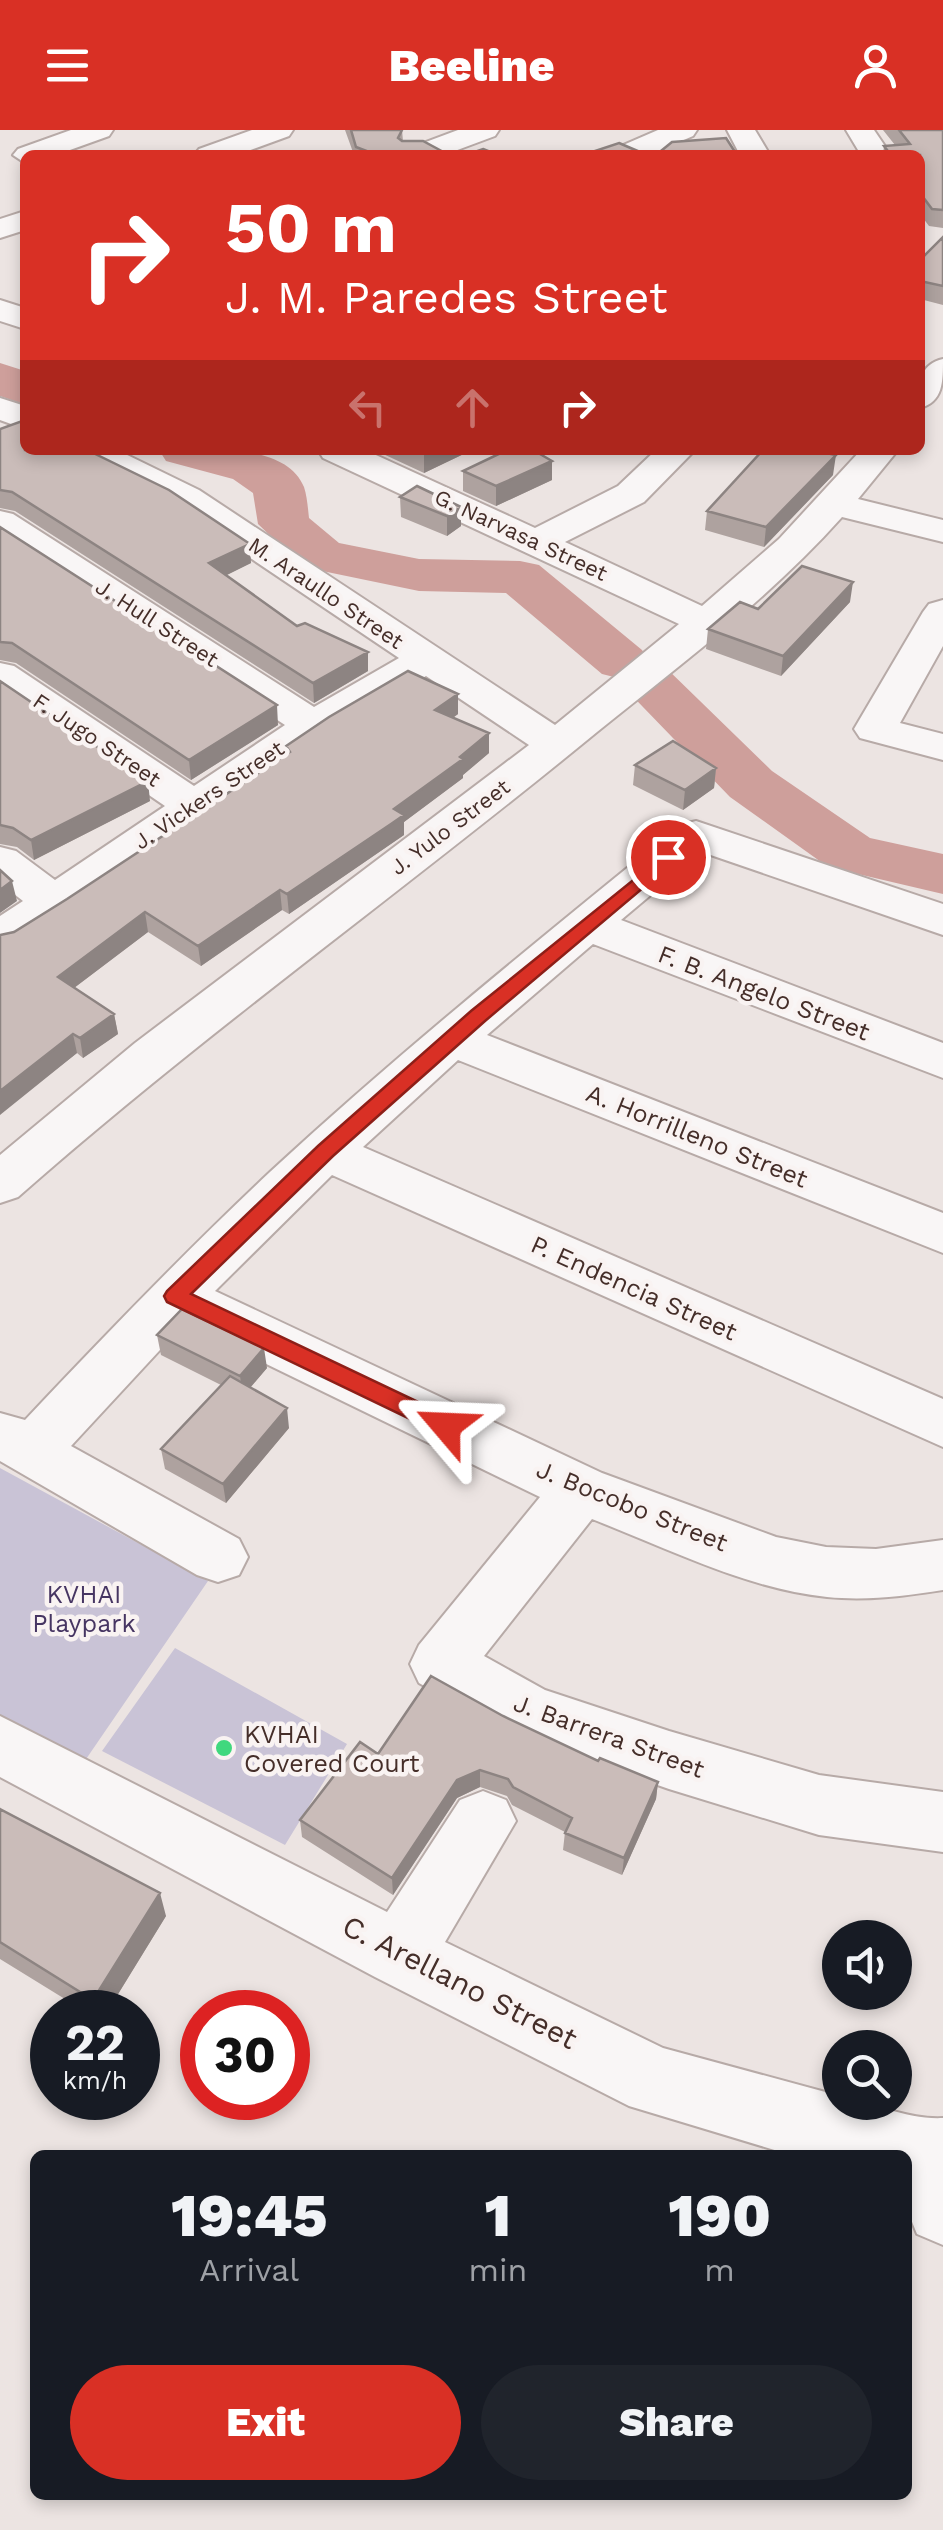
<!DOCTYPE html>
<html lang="en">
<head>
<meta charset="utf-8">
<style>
  :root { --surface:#171b24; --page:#20242c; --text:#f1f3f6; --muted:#9ea1a6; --accent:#d93025 }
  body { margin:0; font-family:"Work Sans",sans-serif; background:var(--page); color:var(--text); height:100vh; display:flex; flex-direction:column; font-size:38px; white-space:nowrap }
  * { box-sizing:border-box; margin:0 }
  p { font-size:32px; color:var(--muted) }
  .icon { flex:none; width:55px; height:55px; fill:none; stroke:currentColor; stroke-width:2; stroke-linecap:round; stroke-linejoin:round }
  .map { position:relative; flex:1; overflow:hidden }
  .side { position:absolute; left:30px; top:2020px; width:882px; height:350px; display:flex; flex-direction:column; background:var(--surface); border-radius:15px; box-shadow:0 5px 15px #0003 }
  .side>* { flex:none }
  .banner { position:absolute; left:20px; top:20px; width:905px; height:305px; border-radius:15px; box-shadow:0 5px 15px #0003; background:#d93025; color:#fff; overflow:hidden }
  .tools { position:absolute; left:822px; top:1790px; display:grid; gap:20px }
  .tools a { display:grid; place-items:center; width:90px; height:90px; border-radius:50%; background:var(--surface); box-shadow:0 5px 15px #0003; font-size:50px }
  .speed { position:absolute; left:30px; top:1860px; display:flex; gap:20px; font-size:50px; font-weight:700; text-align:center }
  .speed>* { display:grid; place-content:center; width:130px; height:130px; border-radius:50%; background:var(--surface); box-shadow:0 5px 15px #0003; line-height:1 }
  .speed small { font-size:25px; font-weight:400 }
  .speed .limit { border:15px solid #d22; background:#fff; color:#111 }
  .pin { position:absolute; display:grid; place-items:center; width:85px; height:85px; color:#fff; margin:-42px; border:5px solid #fff; border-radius:50%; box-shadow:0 2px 10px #0007 }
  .me { position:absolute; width:110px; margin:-55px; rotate:296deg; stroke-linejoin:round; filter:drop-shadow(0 0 8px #0008) }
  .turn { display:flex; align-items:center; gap:35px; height:210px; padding:0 40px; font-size:45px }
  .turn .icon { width:130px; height:130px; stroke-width:2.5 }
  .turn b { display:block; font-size:70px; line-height:85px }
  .lanes { display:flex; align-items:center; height:95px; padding:0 40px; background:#0003; justify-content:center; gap:50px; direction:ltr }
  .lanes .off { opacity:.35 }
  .eta { display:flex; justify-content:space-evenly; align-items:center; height:170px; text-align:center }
  .eta b { font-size:60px; font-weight:800; line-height:70px }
  .primary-button { display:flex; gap:20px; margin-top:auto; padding:20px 40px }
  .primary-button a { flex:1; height:115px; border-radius:60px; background:var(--accent); color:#fff; font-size:40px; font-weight:800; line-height:115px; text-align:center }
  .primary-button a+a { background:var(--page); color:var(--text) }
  header { display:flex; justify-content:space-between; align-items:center; height:130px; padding:0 40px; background:var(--accent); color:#fff; font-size:45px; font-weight:800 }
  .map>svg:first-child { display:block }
  .green { fill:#c9c3d6 }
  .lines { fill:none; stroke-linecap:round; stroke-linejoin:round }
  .river { fill:#ce9f9b; fill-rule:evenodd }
  .minor-casing { stroke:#b7aaa7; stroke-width:4 }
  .minor { fill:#f9f6f6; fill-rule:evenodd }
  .wall { fill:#aea29f }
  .shaded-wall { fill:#8d8482 }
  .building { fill:#cabcb9; stroke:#8d8482; stroke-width:2.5 }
  .route { fill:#d93025; stroke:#8d1f18; stroke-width:2.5 }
  .poi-dot { fill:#40d87e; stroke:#f9f3f2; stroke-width:4 }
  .labels { text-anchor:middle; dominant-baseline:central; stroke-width:9; stroke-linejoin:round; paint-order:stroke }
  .far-street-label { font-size:22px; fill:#452e29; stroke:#f9f3f2 }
  .street-label { font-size:25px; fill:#452e29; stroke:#f9f3f2 }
  .park-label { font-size:25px; fill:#463562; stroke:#f9f3f2 }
  .poi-label { font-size:25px; fill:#452e29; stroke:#f9f3f2; text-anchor:start }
  .near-street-label { font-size:30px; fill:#452e29; stroke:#f9f3f2 }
</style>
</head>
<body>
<header><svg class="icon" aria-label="menu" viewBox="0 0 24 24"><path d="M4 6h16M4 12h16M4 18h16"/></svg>Beeline<svg class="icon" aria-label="person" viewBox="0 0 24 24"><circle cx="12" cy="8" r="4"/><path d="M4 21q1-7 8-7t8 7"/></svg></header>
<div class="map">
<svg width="943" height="2400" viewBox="0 0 943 2400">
  <rect width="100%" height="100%" fill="#ece4e2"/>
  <path class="green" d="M 0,1338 L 208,1451 L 82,1635 L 0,1591 Z
    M 175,1518 L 347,1614 L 285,1715 L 102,1621 Z"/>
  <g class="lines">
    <path class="river" d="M 0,233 L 25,241 L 25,275 L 0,266 Z
      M 159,320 C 199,320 285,310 304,357 C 307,366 308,379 309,388 L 339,413 L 419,429 L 520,431 L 539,435 L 642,520 L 650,532 L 663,535 L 772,641 L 870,708 L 943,724 L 943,764 L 828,737 L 730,667 L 614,547 L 602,544 L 506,463 L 419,461 L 303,437 L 258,394 L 253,363 L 233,349 L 166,331 Z"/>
    <defs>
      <path id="minor" d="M 71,0 L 113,0 L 109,6 L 56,25 L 25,25 L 25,33 L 13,25 L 18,19 Z
        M 252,0 L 293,0 L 289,6 L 237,25 L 194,25 L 199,19 Z
        M 458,0 L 499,0 L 495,6 L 444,25 L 402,25 L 407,19 Z
        M 658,0 L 697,0 L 693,6 L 649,25 L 609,25 L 614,19 Z
        M 727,0 L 755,0 L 770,25 L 740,25 Z
        M 846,0 L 874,0 L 891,25 L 861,25 Z
        M 25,81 L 25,100 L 0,108 L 0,89 Z
        M 0,170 L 25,178 L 25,199 L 0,191 Z
        M 943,229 C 943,252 943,272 920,278 C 920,256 917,235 943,229 Z
        M 0,268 L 25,276 L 25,299 L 0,290 Z
        M 71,320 L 117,320 L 199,360 L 555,595 L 679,494 L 323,328 L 318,320 L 365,320 L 535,398 L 618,356 L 656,320 L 695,320 L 644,372 L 565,412 L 702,476 L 779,409 L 861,320 L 898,320 L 858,369 L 943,390 L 943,412 L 842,387 C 770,468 681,534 597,602 C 406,759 204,903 18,1067 L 0,1073 L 0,1025 L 135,913 L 529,615 L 426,546 L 328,604 L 16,819 L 0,823 L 0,786 L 23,771 L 0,753 L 0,717 L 16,721 L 55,750 L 165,676 L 0,563 L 0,533 L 14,536 L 194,656 L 285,595 L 0,409 L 0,381 L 13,384 L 314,577 L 399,528 L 173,376 L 76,328 Z
        M 943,470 L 943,516 L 900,593 L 943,604 L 943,630 L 860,608 L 854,599 L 923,482 L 929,474 Z
        M 696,691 L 943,774 L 943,805 L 702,722 L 621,790 L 943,913 L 943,948 L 593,814 L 487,905 L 943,1083 L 943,1123 L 458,930 L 363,1017 L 943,1269 L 943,1317 L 332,1045 L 215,1161 L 602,1343 L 776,1407 L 826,1417 L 876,1419 L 943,1410 L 943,1460 C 904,1466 867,1471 827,1467 C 747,1459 667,1418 592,1389 L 484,1526 L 545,1560 L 669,1601 L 819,1645 L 943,1662 L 943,1722 L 819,1705 L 669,1659 L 526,1609 L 504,1601 L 419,1553 L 410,1534 L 419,1515 L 540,1367 L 184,1194 L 71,1316 L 239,1409 L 248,1427 L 239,1445 L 218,1452 L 197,1445 L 0,1331 L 0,1283 L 25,1290 C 105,1205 185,1122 270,1042 C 401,921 541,808 680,695 Z
        M 0,1586 L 387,1782 L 460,1670 L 483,1661 L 506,1670 L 516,1691 L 445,1812 L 663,1918 L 840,1966 L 840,1972 C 876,1972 908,1990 943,1988 L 943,2115 L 917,2104 L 908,2082 L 908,2025 L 791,2025 L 629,1976 L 375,1847 L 0,1647 Z"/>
    </defs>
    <use href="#minor" class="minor-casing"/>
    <use href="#minor" class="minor"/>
  </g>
  <path class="wall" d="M 345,0 L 402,0 L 403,11 L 449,25 L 354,25 Z
    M 883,0 L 943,0 L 943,98 L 929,96 L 920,84 L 920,25 L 883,25 L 884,16 L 895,15 Z
    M 943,107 L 943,175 L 920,169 L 920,130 Z
    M 0,299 L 251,433 L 226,445 L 297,496 L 368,541 L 314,573 L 15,381 L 0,378 Z
    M 381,320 L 472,320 L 424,343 L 381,323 Z
    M 552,331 L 552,350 L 496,376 L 463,361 L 463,341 Z
    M 833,345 L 764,417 L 705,400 L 707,381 Z
    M 400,367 L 461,377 L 461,396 L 447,406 L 401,387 Z
    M 0,397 L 278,595 L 191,650 L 16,533 L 0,530 Z
    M 850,472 L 781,546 L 706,519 L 708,499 L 758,479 Z
    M 0,551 L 150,671 L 34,730 L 17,717 L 0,714 Z
    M 458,564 L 458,584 L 453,588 L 489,603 L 489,623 L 463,645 L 463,648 L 404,692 L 404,705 L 289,784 L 282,780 L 201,836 L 148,802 L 74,858 L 114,884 L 118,904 L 83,928 L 77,923 L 37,954 L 14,802 L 67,769 L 287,624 L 286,616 Z
    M 635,635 L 716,638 L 714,658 L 683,680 L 633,655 Z
    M 157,1205 L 267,1238 L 250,1258 L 289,1298 L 226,1373 L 165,1339 L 161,1319 L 221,1255 L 161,1225 Z
    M 503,1586 L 598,1631 L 658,1652 L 656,1669 L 622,1745 L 563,1720 L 565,1702 L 512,1675 L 507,1666 L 480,1657 L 457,1668 L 393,1765 L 302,1707 L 300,1690 L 378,1624 Z
    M 0,1679 L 166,1786 L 107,1882 L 86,1882 L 0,1829 Z"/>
  <path class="shaded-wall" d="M 431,320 L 472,320 L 424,343 L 424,323 Z
    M 836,325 L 833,345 L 764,417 L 766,397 Z
    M 552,331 L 552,350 L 496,376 L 496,356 Z
    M 461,377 L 461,396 L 447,406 L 447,386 Z
    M 250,414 L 251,433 L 211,453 L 209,433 Z
    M 853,452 L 850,472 L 781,546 L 783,526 Z
    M 368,522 L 368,541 L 314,573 L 313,553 Z
    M 458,564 L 458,584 L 435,600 L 435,580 Z
    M 277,575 L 278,595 L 191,650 L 189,630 Z
    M 489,603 L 489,623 L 463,645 L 463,648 L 404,692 L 404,705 L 289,784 L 287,764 Z
    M 716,638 L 714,658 L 683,680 L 685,660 Z
    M 148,651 L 150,671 L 34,730 L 31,710 Z
    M 12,751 L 17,771 L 0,783 L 0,760 Z
    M 280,760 L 282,780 L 201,836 L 198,816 Z
    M 145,782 L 148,802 L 62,867 L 58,847 Z
    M 114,884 L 118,904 L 83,928 L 80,908 Z
    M 73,904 L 77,923 L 0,985 L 0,961 Z
    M 264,1218 L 267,1238 L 243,1266 L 240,1246 Z
    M 287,1278 L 289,1298 L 226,1373 L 223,1354 Z
    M 480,1640 L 480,1657 L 457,1668 L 393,1765 L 392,1748 L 457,1650 Z
    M 658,1652 L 656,1669 L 622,1745 L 624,1728 Z
    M 160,1763 L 166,1786 L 107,1882 L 97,1882 L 93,1870 Z"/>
  <path class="building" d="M 351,0 L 402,0 L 398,8 L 402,11 L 423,11 L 449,25 L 377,25 L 356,17 Z
    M 899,0 L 943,0 L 943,80 L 932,79 L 920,63 L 920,25 L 891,25 L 884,16 L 910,14 Z
    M 726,8 L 737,25 L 656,25 L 672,12 Z
    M 619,13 L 647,25 L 583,25 Z
    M 483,19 L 498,25 L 466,25 Z
    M 943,107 L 943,156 L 920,151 L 920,130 Z
    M 25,290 L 25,320 L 87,320 L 169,360 L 250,414 L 209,433 L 297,496 L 305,493 L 368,522 L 313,553 L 12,362 L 0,360 L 0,299 Z
    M 507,320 L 533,320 L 552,331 L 496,356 L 463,341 Z
    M 763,320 L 811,320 L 836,325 L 766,397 L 707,381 Z
    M 417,356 L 461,377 L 447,386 L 400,367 Z
    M 0,397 L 277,575 L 189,630 L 12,513 L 0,512 Z
    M 802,436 L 853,452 L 783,526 L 708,499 L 740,472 L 758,479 Z
    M 408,541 L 458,564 L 435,580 L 489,603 L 460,627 L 463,629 L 394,679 L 404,685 L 391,694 L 287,764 L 280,760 L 198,816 L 145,782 L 58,847 L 114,884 L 80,908 L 73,904 L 0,961 L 0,805 L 14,802 L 67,769 L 290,622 L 286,616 L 329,587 Z
    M 0,551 L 148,651 L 31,710 L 13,698 L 0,695 Z
    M 673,611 L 716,638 L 685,660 L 635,635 Z
    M 0,740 L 12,751 L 0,760 Z
    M 182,1179 L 264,1218 L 240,1246 L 157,1205 Z
    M 230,1246 L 287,1278 L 223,1354 L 161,1319 Z
    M 431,1546 L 503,1586 L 598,1631 L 600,1628 L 658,1652 L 624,1728 L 565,1703 L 572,1688 L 513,1657 L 508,1649 L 480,1640 L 457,1650 L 392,1748 L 300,1690 L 360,1612 L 378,1624 Z
    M 0,1679 L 160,1763 L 93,1870 L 0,1812 Z"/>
  <path class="route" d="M 668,722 L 675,723 L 675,731 L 485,891 L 333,1026 L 191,1164 L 454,1289 L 458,1296 L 454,1302 L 437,1302 L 167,1172 L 164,1166 L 167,1161 L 318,1016 L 471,881 Z"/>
  <circle class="poi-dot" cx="224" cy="1618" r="10"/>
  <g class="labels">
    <g class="far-street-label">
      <text transform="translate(521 405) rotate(25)">G. Narvasa Street</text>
      <text transform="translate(326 463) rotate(34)">M. Araullo Street</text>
      <text transform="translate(157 493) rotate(33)">J. Hull Street</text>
      <text transform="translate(97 610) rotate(34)">F. Jugo Street</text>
      <text transform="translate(209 665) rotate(-34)">J. Vickers Street</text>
      <text transform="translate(450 697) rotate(-37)">J. Yulo Street</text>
    </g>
    <g class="street-label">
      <text transform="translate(764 863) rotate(21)">F. B. Angelo Street</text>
      <text transform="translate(697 1006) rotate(22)">A. Horrilleno Street</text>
      <text transform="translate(634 1158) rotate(24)">P. Endencia Street</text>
      <text transform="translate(632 1376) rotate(22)">J. Bocobo Street</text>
      <text transform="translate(609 1606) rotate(20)">J. Barrera Street</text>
    </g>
    <g class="park-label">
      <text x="84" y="1464">KVHAI<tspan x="84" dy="29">Playpark</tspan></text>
    </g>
    <g class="poi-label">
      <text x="244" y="1604">KVHAI<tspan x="244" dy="29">Covered Court</tspan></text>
    </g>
    <g class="near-street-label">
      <text transform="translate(460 1852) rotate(27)">C. Arellano Street</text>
    </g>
  </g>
</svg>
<div class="tools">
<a><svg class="icon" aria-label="sound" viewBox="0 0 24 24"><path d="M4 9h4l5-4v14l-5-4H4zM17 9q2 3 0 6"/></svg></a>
<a><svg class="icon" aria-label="search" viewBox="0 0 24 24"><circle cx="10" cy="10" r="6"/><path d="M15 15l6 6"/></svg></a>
</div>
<div class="speed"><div>22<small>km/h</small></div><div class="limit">30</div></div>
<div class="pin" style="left:668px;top:727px;background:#d93025"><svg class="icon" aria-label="arrive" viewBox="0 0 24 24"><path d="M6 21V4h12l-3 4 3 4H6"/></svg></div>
<svg class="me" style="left:446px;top:1296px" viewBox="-20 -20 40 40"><path d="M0-17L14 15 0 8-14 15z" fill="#d93025" stroke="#fff" stroke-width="4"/></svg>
<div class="banner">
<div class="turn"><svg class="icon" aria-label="right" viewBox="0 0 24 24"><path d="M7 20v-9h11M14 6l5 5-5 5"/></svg><div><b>50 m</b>J. M. Paredes Street</div></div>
<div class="lanes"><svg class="icon off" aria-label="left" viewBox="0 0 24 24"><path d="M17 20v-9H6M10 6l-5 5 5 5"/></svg><svg class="icon off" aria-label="ahead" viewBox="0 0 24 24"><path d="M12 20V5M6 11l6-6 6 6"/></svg><svg class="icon" aria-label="right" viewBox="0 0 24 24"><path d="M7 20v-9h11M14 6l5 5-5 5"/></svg></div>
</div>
<section class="side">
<div class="eta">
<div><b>19:45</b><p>Arrival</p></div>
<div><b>1</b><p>min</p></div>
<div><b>190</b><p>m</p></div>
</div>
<div class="primary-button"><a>Exit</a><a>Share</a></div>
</section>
</div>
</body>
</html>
